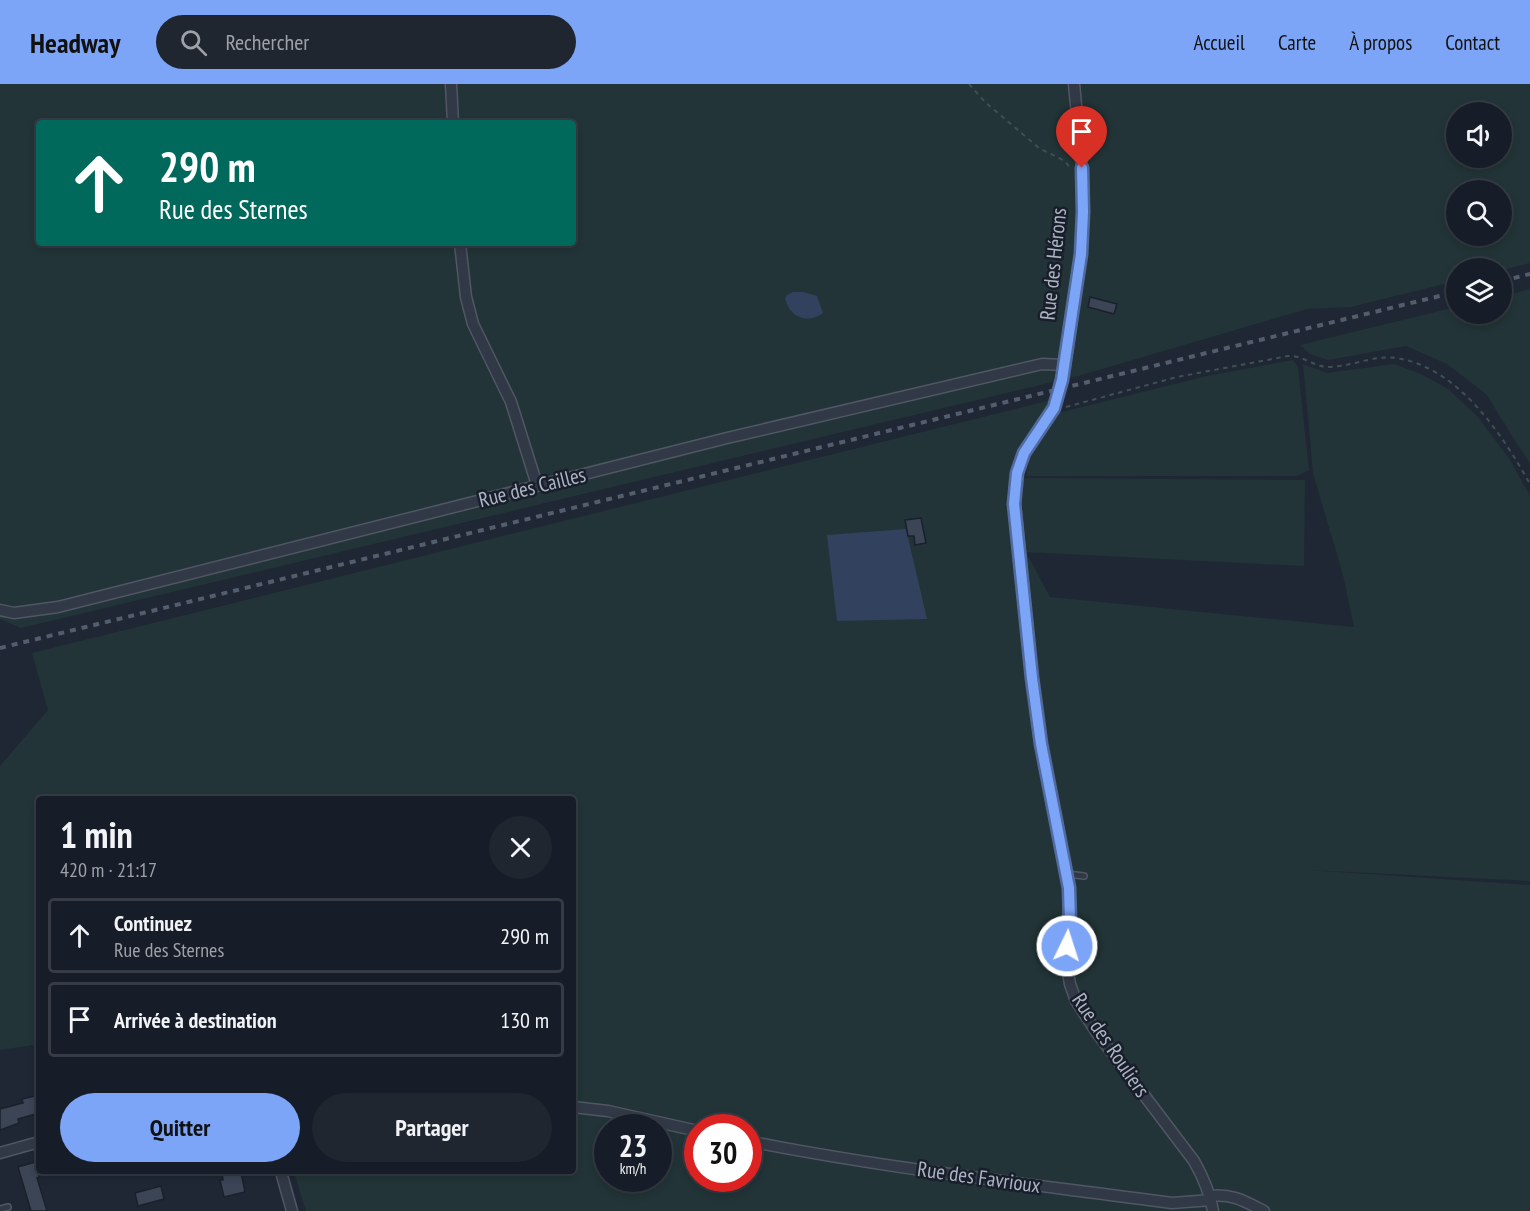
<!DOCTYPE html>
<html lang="fr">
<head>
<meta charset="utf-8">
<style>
  :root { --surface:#171d28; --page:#202630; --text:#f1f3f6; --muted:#9ea2a8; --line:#363b45; --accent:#7da5f7 }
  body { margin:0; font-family:"PT Sans Narrow",sans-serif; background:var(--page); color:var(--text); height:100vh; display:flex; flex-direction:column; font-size:22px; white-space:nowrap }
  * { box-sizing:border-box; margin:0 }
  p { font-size:20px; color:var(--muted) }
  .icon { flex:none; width:33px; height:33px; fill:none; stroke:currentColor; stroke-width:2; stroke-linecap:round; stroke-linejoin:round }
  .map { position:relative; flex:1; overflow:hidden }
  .panel { position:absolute; left:36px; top:712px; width:540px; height:378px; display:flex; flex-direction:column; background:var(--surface); border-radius:6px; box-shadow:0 3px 9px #0003,0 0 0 2px var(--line) }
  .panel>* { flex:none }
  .top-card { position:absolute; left:36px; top:36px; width:540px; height:126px; border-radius:6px; box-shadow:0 3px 9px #0003,0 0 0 2px var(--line); background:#00695c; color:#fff; overflow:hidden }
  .buttons { position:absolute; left:1446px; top:18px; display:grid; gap:12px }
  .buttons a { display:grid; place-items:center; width:66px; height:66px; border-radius:50%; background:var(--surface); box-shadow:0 3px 9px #0003,0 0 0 2px var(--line); font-size:30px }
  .speed { position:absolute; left:594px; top:1030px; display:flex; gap:12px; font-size:30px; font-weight:700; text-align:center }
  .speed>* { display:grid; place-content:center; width:78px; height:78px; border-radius:50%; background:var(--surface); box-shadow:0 3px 9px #0003,0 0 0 2px var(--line); line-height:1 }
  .speed small { font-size:15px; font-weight:400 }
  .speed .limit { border:9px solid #d22; background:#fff; color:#111 }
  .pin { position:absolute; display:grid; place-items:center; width:51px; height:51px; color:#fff; margin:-62px -26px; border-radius:50% 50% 50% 0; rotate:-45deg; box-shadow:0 0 6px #0007 }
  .pin .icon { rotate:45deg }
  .me { position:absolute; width:66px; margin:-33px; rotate:4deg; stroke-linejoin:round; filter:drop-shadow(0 0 4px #0008) }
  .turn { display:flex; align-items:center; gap:21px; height:126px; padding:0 24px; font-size:27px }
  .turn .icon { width:78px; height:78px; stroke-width:2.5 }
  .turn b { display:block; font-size:42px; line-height:51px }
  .round { display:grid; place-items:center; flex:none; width:63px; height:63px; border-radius:32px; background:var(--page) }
  .headline { display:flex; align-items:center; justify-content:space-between; height:102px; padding:0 24px }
  h1 { font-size:36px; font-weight:800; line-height:45px }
  .cta { display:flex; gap:12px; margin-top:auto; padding:12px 24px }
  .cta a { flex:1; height:69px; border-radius:36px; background:var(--accent); color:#111; font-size:24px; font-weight:800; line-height:69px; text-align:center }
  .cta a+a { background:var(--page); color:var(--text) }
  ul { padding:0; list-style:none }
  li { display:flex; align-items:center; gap:18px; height:75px; margin:0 12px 9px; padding:0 12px; border:3px solid var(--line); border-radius:6px }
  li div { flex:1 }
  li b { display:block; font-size:22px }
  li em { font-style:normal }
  header { display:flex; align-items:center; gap:36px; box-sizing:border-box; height:84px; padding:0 30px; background:var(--accent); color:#111 }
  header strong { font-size:28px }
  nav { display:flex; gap:33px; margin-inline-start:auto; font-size:21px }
  .search { width:420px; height:54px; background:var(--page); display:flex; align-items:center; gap:15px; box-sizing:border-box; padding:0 21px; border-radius:33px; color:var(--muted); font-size:22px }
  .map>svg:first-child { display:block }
  .green { fill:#223437; fill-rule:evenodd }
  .water { fill:#32415d }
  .building { fill:#3b4556; stroke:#1a202c; stroke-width:1.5 }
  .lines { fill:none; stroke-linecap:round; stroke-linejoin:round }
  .service-casing { stroke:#505664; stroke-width:8 }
  .minor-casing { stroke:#505664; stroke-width:13 }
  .path { stroke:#3e5054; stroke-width:2; stroke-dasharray:4.5 4.5; stroke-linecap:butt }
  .service { stroke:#323946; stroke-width:5 }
  .minor { stroke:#323946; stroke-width:10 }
  .rail { stroke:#545d6d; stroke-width:4; stroke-dasharray:6 6; stroke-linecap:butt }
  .route-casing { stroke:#516ba1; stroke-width:15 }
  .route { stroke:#7da5f7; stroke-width:10 }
  .labels { text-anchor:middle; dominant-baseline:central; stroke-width:5; stroke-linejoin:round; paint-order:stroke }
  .street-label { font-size:21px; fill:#acb3c3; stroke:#181e2a }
</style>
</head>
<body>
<header>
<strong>Headway</strong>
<div class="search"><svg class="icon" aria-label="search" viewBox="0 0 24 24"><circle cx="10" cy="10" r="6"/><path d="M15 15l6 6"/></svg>Rechercher</div>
<nav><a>Accueil</a><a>Carte</a><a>À propos</a><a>Contact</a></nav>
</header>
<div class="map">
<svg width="1530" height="1127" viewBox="0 0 1530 1127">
  <rect width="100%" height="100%" fill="#1f2735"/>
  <path class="green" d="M 0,0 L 1530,0 L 1530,179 L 1502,186 L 1502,184 L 1456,184 L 1456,197 L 1351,223 L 1307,225 L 1078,292 L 21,544 L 0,535 ZM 1456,28 L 1502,28 L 1502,74 L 1456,74 ZM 39,39 L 573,39 L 573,159 L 39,159 ZM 1456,106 L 1502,106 L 1502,152 L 1456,152 Z
    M 1530,205 L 1530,380 L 1486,310 L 1447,280 L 1406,262 L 1328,276 L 1310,270 L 1300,261 L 1456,223 L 1456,230 L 1502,230 L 1502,212 Z
    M 1293,276 L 1298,283 L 1309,386 L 1297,392 L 1026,392 L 1030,373 L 1023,394 L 1305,396 L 1304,482 L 1026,468 L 1050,513 L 1354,543 L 1343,491 L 1313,389 L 1303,280 L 1327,289 L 1394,280 L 1421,290 L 1448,305 L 1477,332 L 1510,376 L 1530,412 L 1530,797 L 1309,786 L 1530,801 L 1530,1127 L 306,1127 L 294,1088 L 573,1088 L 573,716 L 39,716 L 39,960 L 0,966 L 0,682 L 48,626 L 32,569 L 1051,316 L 1031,371 L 1058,329 L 1207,292 ZM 608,1044 L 658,1044 L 658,1095 L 608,1095 ZM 698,1044 L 748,1044 L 748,1095 L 698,1095 Z"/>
  <path class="water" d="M 793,208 L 803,208 L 817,212 L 823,229 C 807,241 790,233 785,215 L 787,211 Z
    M 906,445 L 927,535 L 837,537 L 827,451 Z"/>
  <path class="building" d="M 1090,213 L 1117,220 L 1114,230 L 1088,223 Z
    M 921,434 L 926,459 L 915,461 L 914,452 L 908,452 L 905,436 Z
    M 39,1011 L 39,1029 L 18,1035 L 19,1039 L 0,1046 L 0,1025 L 23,1019 L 22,1015 Z
    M 39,1077 L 39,1093 L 37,1094 L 47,1127 L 31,1127 L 18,1083 Z
    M 228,1088 L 241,1088 L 245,1108 L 224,1113 L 220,1096 L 223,1096 L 222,1089 Z
    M 161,1102 L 164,1115 L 138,1122 L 135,1109 Z"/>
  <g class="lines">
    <defs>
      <path id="service" d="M 1067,790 L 1084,792
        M 0,1125 L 8,1123"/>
      <path id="minor" d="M 451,0 L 453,39
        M 1074,0 L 1082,84 L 1083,127 L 1081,170 L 1065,281 L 1054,324 L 1024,369 L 1017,389 L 1015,405 L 1015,420 L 1032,594 L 1041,660 L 1069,804 L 1067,883 L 1070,900 L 1076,917 L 1097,949 L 1194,1077 C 1203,1093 1210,1109 1213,1127
        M 460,159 L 466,213 L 473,240 L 511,318 L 537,401
        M 0,526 L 14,529 L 58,523 L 727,354 L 1042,280 L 1065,281
        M 573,1023 L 608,1027 L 698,1047
        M 748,1057 C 888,1085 1031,1100 1172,1119 L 1211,1116
        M 0,1069 L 39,1058
        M 281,1088 L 292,1127
        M 1210,1112 C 1232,1109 1246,1118 1264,1127"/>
    </defs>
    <use href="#service" class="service-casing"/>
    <use href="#minor" class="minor-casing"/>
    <path class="path" d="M 969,0 L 985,18 L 1039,64 L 1065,77 L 1070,84
      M 1066,323 L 1177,293 L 1288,272 C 1302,271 1313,282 1327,283 C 1351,283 1372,271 1396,274 C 1458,283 1502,350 1530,400"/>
    <use href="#service" class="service"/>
    <use href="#minor" class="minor"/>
    <path class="rail" d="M 1502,197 L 1530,190
      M 0,564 L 1456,208"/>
  </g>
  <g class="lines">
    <defs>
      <path id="route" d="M 1067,862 L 1070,836 L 1069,804 L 1041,660 L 1032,594 L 1014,420 L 1017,389 L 1024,369 L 1054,324 L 1062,296 L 1081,170 L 1083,128 L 1082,84"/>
    </defs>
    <use href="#route" class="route-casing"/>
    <use href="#route" class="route"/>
  </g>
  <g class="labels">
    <g class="street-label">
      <text transform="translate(1053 180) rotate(-84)">Rue des Hérons</text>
      <text transform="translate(532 403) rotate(-14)">Rue des Cailles</text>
      <text transform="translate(1111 961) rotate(56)">Rue des Rouliers</text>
      <text transform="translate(979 1093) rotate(8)">Rue des Favrioux</text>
    </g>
  </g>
</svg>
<div class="buttons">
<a><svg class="icon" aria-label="sound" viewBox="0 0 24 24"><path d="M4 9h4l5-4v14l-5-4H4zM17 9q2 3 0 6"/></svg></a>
<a><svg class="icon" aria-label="search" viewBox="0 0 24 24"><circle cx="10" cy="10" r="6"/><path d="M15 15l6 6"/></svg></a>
<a><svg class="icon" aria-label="layers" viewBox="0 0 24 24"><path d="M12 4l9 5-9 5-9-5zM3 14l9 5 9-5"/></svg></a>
</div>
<div class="speed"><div>23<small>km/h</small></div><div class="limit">30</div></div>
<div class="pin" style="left:1082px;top:84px;background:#d93025"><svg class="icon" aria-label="arrive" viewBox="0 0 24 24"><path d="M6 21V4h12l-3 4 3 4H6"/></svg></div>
<svg class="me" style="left:1067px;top:862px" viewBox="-20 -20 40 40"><circle r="17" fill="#7da5f7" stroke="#fff" stroke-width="3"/><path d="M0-11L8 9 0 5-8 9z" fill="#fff"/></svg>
<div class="top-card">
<div class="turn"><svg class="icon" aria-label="ahead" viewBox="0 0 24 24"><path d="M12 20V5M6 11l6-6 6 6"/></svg><div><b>290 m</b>Rue des Sternes</div></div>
</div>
<section class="panel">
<div class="headline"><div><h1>1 min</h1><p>420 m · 21:17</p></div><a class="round"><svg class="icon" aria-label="close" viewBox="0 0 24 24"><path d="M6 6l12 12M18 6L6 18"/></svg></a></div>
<ul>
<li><svg class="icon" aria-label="ahead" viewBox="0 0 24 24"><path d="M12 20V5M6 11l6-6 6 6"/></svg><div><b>Continuez</b><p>Rue des Sternes</p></div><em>290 m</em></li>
<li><svg class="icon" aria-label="arrive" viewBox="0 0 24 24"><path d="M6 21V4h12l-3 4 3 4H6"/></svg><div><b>Arrivée à destination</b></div><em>130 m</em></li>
</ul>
<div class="cta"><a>Quitter</a><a>Partager</a></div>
</section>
</div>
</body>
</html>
